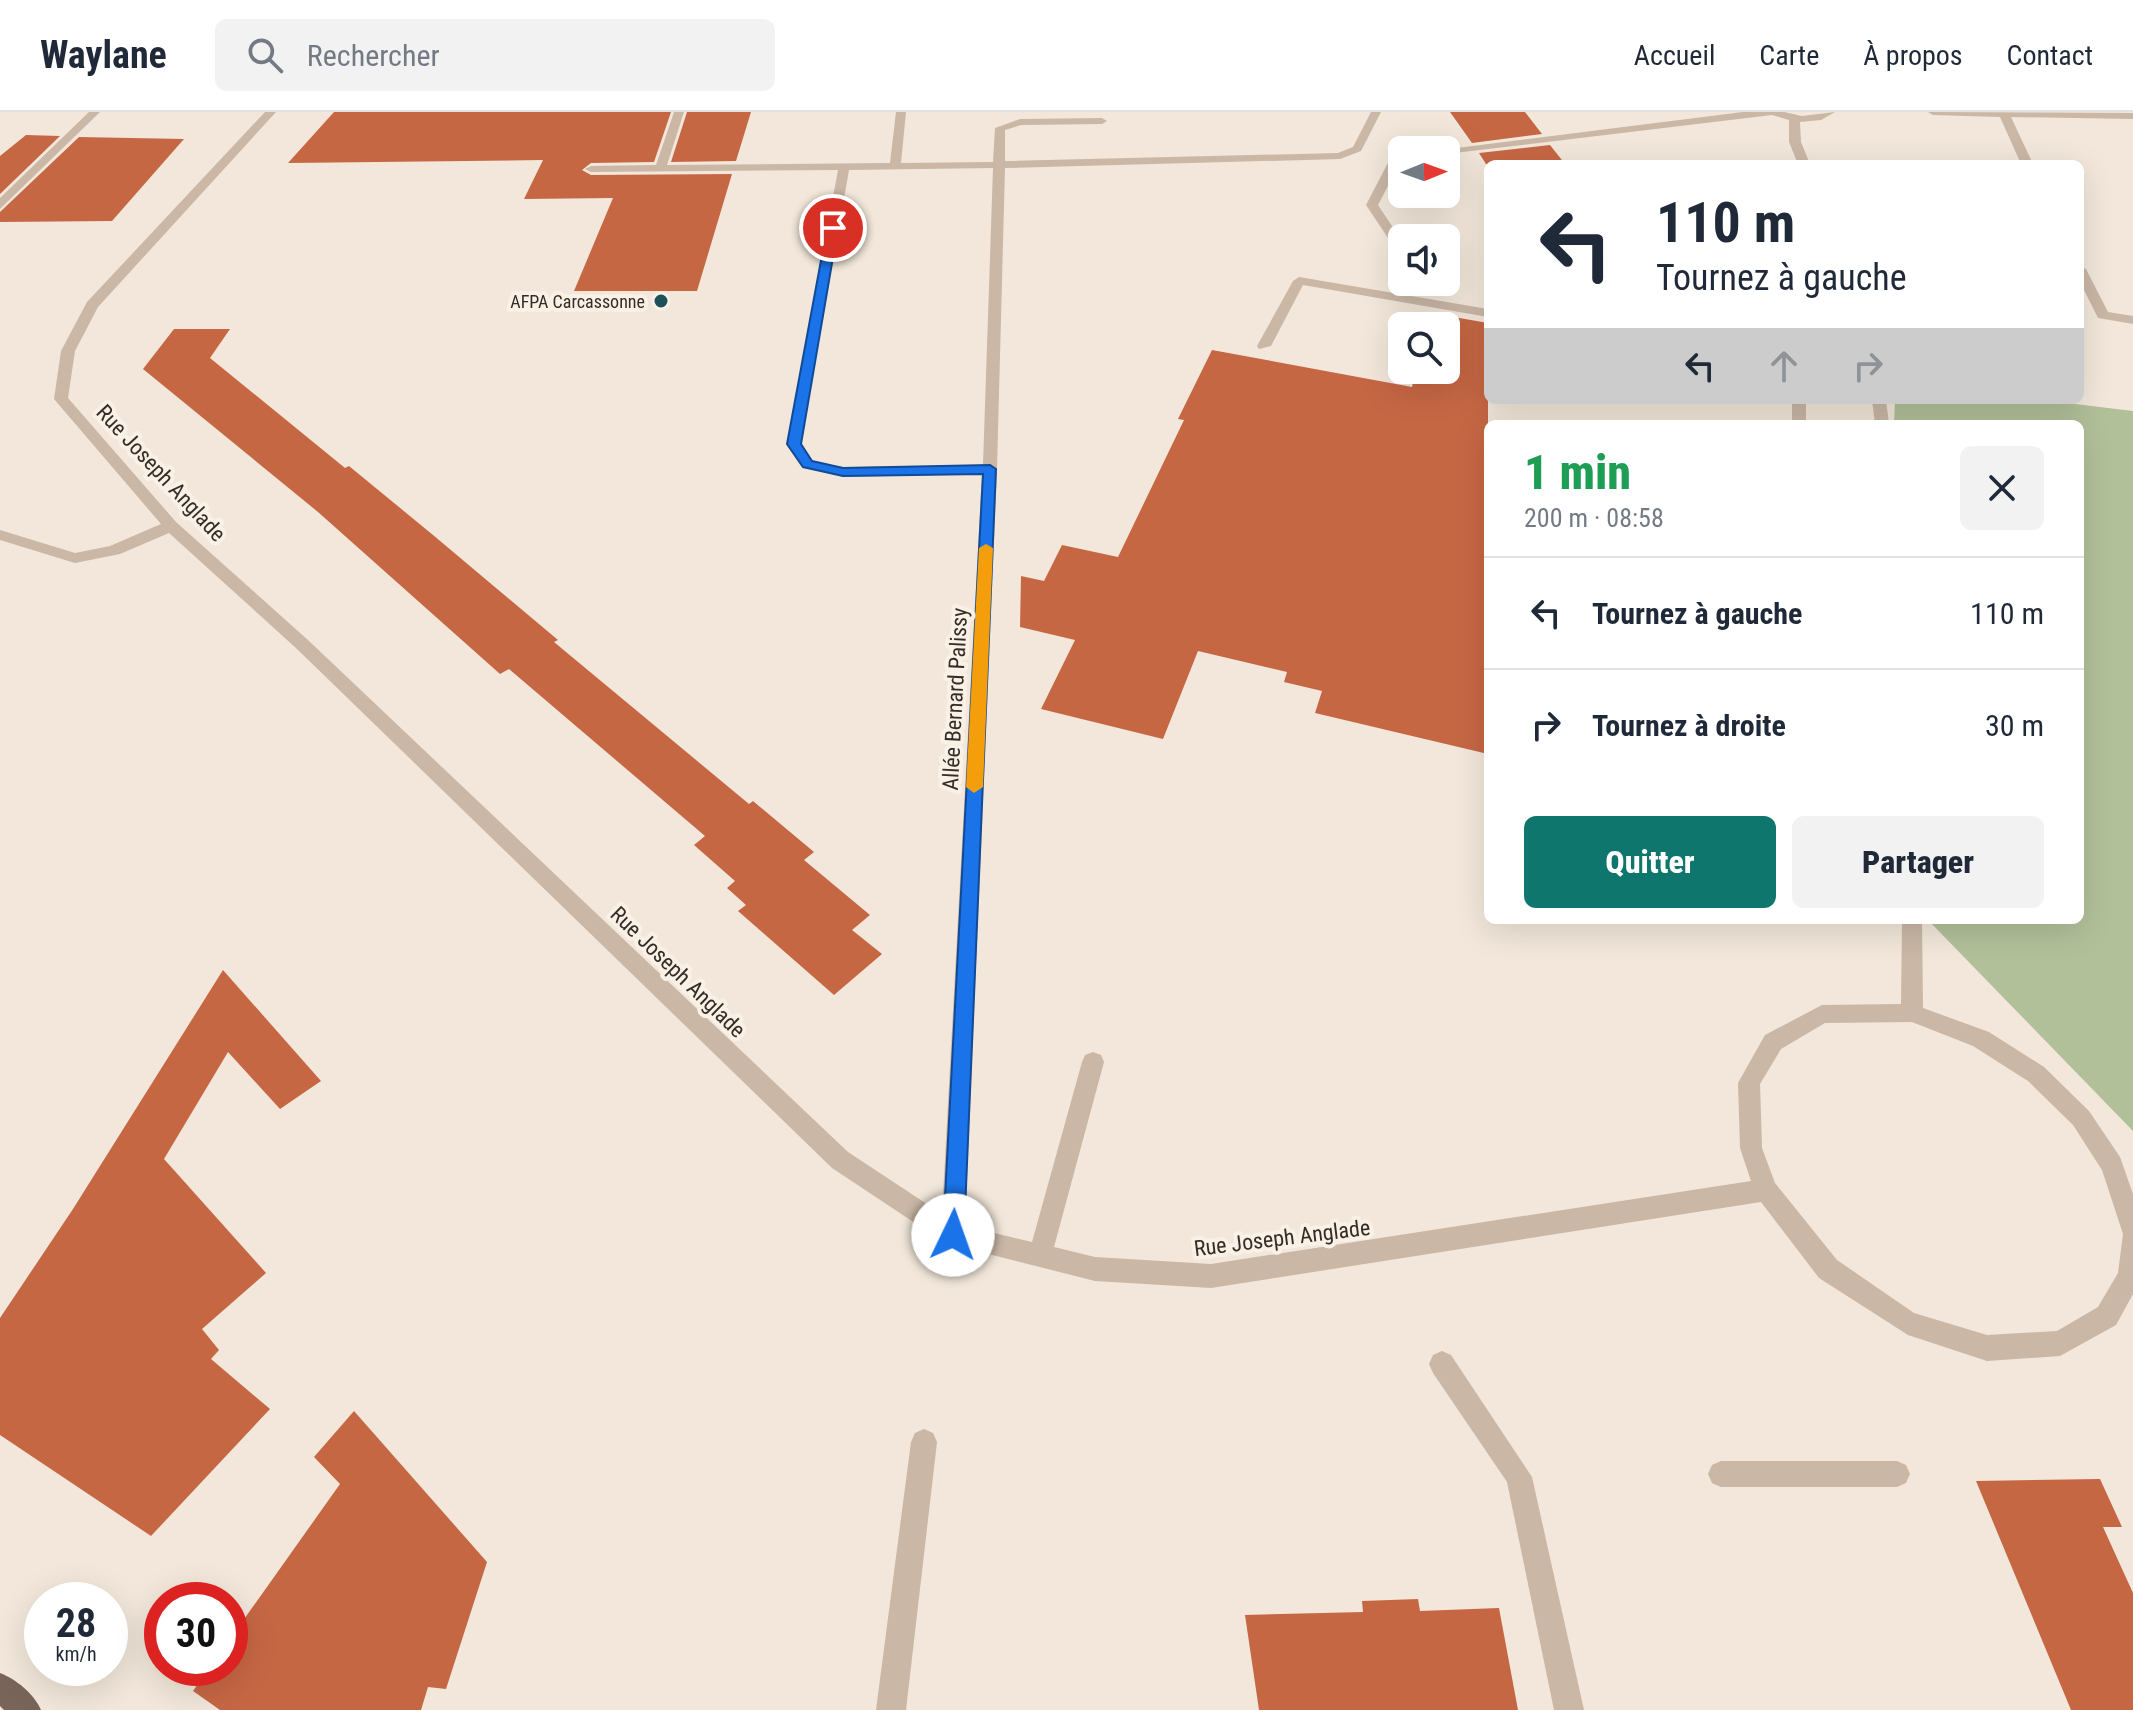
<!DOCTYPE html>
<html lang="fr">
<head>
<meta charset="utf-8">
<style>
  :root { --surface:#fff; --page:#f2f2f3; --text:#1f2937; --muted:#747a83; --line:#e0e1e3; --accent:#0f766e }
  body { margin:0; font-family:"Roboto Condensed",sans-serif; background:var(--page); color:var(--text); height:100vh; display:flex; flex-direction:column; font-size:30px; white-space:nowrap }
  * { box-sizing:border-box; margin:0 }
  p { font-size:26px; color:var(--muted) }
  .icon { flex:none; width:44px; height:44px; fill:none; stroke:currentColor; stroke-width:2; stroke-linecap:round; stroke-linejoin:round }
  .map { position:relative; flex:1; overflow:hidden }
  .drawer { position:absolute; left:1484px; top:308px; width:600px; height:504px; display:flex; flex-direction:column; background:var(--surface); border-radius:12px; box-shadow:0 8px 32px #0002 }
  .drawer>* { flex:none }
  .banner { position:absolute; left:1484px; top:48px; width:600px; height:244px; border-radius:12px; box-shadow:0 8px 32px #0002; background:#fff; color:var(--text); overflow:hidden }
  .needle { width:52px; rotate:89deg }
  .tools { position:absolute; left:1388px; top:24px; display:grid; gap:16px }
  .tools a { display:grid; place-items:center; width:72px; height:72px; border-radius:12px; background:var(--surface); box-shadow:0 8px 32px #0002; font-size:40px }
  .speed { position:absolute; left:24px; top:1470px; display:flex; gap:16px; font-size:40px; font-weight:700; text-align:center }
  .speed>* { display:grid; place-content:center; width:104px; height:104px; border-radius:50%; background:var(--surface); box-shadow:0 8px 32px #0002; line-height:1 }
  .speed small { font-size:20px; font-weight:400 }
  .speed .limit { border:12px solid #d22; background:#fff; color:#111 }
  .pin { position:absolute; display:grid; place-items:center; width:68px; height:68px; color:#fff; margin:-34px; border:4px solid #fff; border-radius:50%; box-shadow:0 2px 8px #0007 }
  .me { position:absolute; width:88px; margin:-44px; rotate:3deg; stroke-linejoin:round; filter:drop-shadow(0 0 6px #0008) }
  .turn { display:flex; align-items:center; gap:28px; height:168px; padding:0 40px; font-size:36px }
  .turn .icon { width:104px; height:104px; stroke-width:2.5 }
  .turn b { display:block; font-size:56px; line-height:68px }
  .lanes { display:flex; align-items:center; height:76px; padding:0 40px; background:#0003; justify-content:center; gap:40px; direction:ltr }
  .lanes .off { opacity:.35 }
  .round { display:grid; place-items:center; flex:none; width:84px; height:84px; border-radius:12px; background:var(--page) }
  .summary { display:flex; align-items:center; justify-content:space-between; height:136px; padding:0 40px }
  h1 { font-size:48px; font-weight:800; line-height:60px; color:#1e9e55 }
  .cta { display:flex; gap:16px; margin-top:auto; padding:16px 40px }
  .cta a { flex:1; height:92px; border-radius:12px; background:var(--accent); color:#fff; font-size:32px; font-weight:800; line-height:92px; text-align:center }
  .cta a+a { background:var(--page); color:var(--text) }
  ul { padding:0; list-style:none }
  li { display:flex; align-items:center; gap:24px; height:112px; padding:0 40px; border-top:2px solid var(--line) }
  li div { flex:1 }
  li b { display:block; font-size:30px }
  li em { font-style:normal }
  header { display:flex; align-items:center; gap:48px; box-sizing:border-box; height:112px; padding:0 40px; background:var(--surface); border-bottom:2px solid var(--line) }
  header strong { font-size:38px }
  nav { display:flex; gap:44px; margin-inline-start:auto; font-size:28px }
  .search { width:560px; height:72px; background:var(--page); display:flex; align-items:center; gap:20px; box-sizing:border-box; padding:0 28px; border-radius:12px; color:var(--muted); font-size:30px }
  .map>svg:first-child { display:block }
  .green { fill:#b2c09a }
  .building { fill:#c66744 }
  .lines { fill:none; stroke-linecap:round; stroke-linejoin:round }
  .minor { fill:#cab7a6; fill-rule:evenodd }
  .major { fill:#786458; fill-rule:evenodd }
  .route { fill:#1a73e8; stroke:#114b97; stroke-width:2 }
  .slow { fill:#f59e0b }
  .poi-dot { fill:#1d5157; stroke:#f9f1e6; stroke-width:3 }
  .labels { text-anchor:middle; dominant-baseline:central; stroke-width:8; stroke-linejoin:round; paint-order:stroke }
  .far-poi-label { font-size:18px; fill:#362c27; stroke:#f9f1e6; text-anchor:end }
  .street-label { font-size:22px; fill:#362c27; stroke:#f9f1e6 }
</style>
</head>
<body>
<header>
<strong>Waylane</strong>
<div class="search"><svg class="icon" aria-label="search" viewBox="0 0 24 24"><circle cx="10" cy="10" r="6"/><path d="M15 15l6 6"/></svg>Rechercher</div>
<nav><a>Accueil</a><a>Carte</a><a>À propos</a><a>Contact</a></nav>
</header>
<div class="map">
<svg width="2133" height="1598" viewBox="0 0 2133 1598">
  <rect width="100%" height="100%" fill="#f2e7da"/>
  <path class="green" d="M 1895,288 L 2042,288 L 2133,299 L 2133,1019 L 1928,808 L 2080,808 L 2080,312 L 1894,312 Z"/>
  <path class="building" d="M 334,0 L 671,0 L 654,50 L 591,51 L 582,58 L 591,63 L 732,62 L 697,179 L 574,179 L 613,86 L 524,87 L 543,48 L 288,51 Z
    M 687,0 L 751,0 L 736,49 L 671,50 Z
    M 1450,0 L 1525,0 L 1542,22 L 1472,31 Z
    M 26,23 L 60,24 L 0,82 L 0,44 Z
    M 79,25 L 184,27 L 112,109 L 0,110 L 0,100 Z
    M 1550,33 L 1565,52 L 1486,52 L 1479,41 Z
    M 1442,203 L 1488,211 L 1488,642 L 1315,601 L 1322,579 L 1284,570 L 1287,560 L 1198,539 L 1163,627 L 1041,597 L 1075,528 L 1020,515 L 1021,464 L 1044,469 L 1062,433 L 1118,445 L 1184,308 L 1178,307 L 1212,238 L 1412,275 L 1416,258 L 1446,258 L 1446,214 L 1439,214 Z
    M 174,217 L 230,217 L 210,246 L 345,356 L 349,354 L 433,423 L 558,528 L 554,530 L 749,692 L 753,689 L 814,740 L 804,748 L 870,803 L 852,818 L 882,842 L 834,883 L 738,799 L 746,793 L 727,776 L 735,769 L 694,733 L 705,724 L 509,557 L 500,562 L 318,400 L 143,257 Z
    M 223,858 L 321,969 L 280,997 L 228,940 L 164,1047 L 266,1161 L 202,1217 L 219,1238 L 211,1247 L 270,1297 L 151,1424 L 0,1323 L 0,1206 L 73,1097 Z
    M 354,1299 L 487,1450 L 446,1577 L 428,1575 L 421,1598 L 220,1598 L 193,1579 L 209,1556 L 230,1556 L 230,1527 L 340,1372 L 314,1345 Z
    M 2100,1367 L 2122,1415 L 2103,1415 L 2133,1481 L 2133,1598 L 2071,1598 L 1976,1369 Z
    M 1418,1487 L 1420,1499 L 1499,1496 L 1518,1598 L 1259,1598 L 1245,1503 L 1363,1500 L 1362,1489 Z"/>
  <g class="lines">
    <path class="minor" d="M 89,0 L 100,0 L 0,97 L 0,86 Z
      M 265,0 L 276,0 L 98,195 L 75,239 L 68,286 L 176,410 L 309,529 L 848,1040 L 942,1102 L 982,362 L 843,365 L 803,355 L 787,332 L 838,58 L 591,60 L 585,57 L 591,54 L 656,53 L 674,0 L 684,0 L 667,53 L 890,51 L 896,0 L 906,0 L 901,51 L 993,50 L 995,16 L 1020,7 L 1102,6 L 1107,9 L 1102,12 L 1021,13 L 1005,18 L 1005,49 L 1338,41 L 1353,35 L 1371,0 L 1381,0 L 1361,39 L 1340,47 L 1005,56 L 997,357 L 965,1114 L 1032,1130 L 1082,950 L 1085,943 L 1093,940 L 1101,943 L 1104,950 L 1054,1135 L 1095,1145 L 1211,1152 L 1751,1069 L 1740,1036 L 1738,971 L 1765,923 L 1822,893 L 1901,892 L 1902,808 L 1922,808 L 1923,896 L 1989,920 L 2044,955 L 2089,999 L 2120,1045 L 2133,1082 L 2133,1182 L 2116,1213 L 2060,1244 L 1987,1249 L 1908,1223 L 1819,1166 L 1761,1090 L 1211,1176 L 1095,1169 L 945,1131 L 832,1056 L 297,537 L 169,421 L 120,442 L 75,451 L 0,428 L 0,418 L 75,441 L 110,434 L 161,412 L 54,287 L 61,239 L 87,190 ZM 993,56 L 983,353 L 843,355 L 813,349 L 801,332 L 849,58 ZM 1912,910 L 1973,934 L 2028,969 L 2073,1013 L 2102,1058 L 2123,1122 L 2118,1161 L 2098,1195 L 2057,1219 L 1987,1223 L 1914,1201 L 1837,1148 L 1775,1071 L 1762,1036 L 1760,972 L 1781,937 L 1825,911 Z
      M 1743,0 L 1784,0 L 1802,4 L 1835,0 L 1821,8 L 1800,10 L 1801,30 L 1810,52 L 1798,52 L 1789,30 L 1789,8 L 1772,3 L 1446,42 L 1446,38 L 1441,38 Z
      M 1928,0 L 2133,1 L 2133,7 L 2011,5 L 2033,52 L 2021,52 L 2000,5 L 1933,3 Z
      M 1402,41 L 1402,47 L 1378,93 L 1402,129 L 1402,135 L 1394,135 L 1366,93 L 1391,45 Z
      M 2080,153 L 2086,157 L 2108,200 L 2133,204 L 2133,212 L 2098,206 L 2080,170 Z
      M 1299,165 L 1488,197 L 1488,205 L 1303,173 L 1271,234 L 1259,237 L 1257,234 L 1293,169 Z
      M 1792,288 L 1806,288 L 1806,312 L 1792,312 Z
      M 1872,288 L 1886,288 L 1889,312 L 1875,312 Z
      M 1442,1239 L 1451,1243 L 1532,1365 L 1584,1598 L 1554,1598 L 1507,1370 L 1433,1261 L 1429,1252 L 1433,1243 Z
      M 924,1317 L 933,1321 L 937,1330 L 906,1598 L 876,1598 L 911,1330 L 915,1321 Z
      M 1721,1349 L 1897,1349 L 1906,1353 L 1910,1362 L 1906,1371 L 1897,1375 L 1721,1375 L 1712,1371 L 1708,1362 L 1712,1353 Z"/>
    <path class="major" d="M 0,1561 C 16,1567 34,1582 41,1598 L 4,1598 L 0,1594 Z"/>
  </g>
  <path class="route" d="M 833,113 L 838,116 L 801,332 L 812,349 L 843,356 L 990,353 L 996,357 L 964,1123 L 961,1131 L 953,1134 L 946,1131 L 943,1123 L 983,362 L 843,364 L 803,355 L 787,332 L 827,116 Z"/>
  <path class="slow" d="M 986,432 L 993,436 L 983,675 L 974,681 L 966,675 L 979,436 Z"/>
  <circle class="poi-dot" cx="661" cy="189" r="8"/>
  <g class="labels">
    <g class="far-poi-label">
      <text x="645" y="189">AFPA Carcassonne</text>
    </g>
    <g class="street-label">
      <text transform="translate(161 361) rotate(47)">Rue Joseph Anglade</text>
      <text transform="translate(955 587) rotate(-87)">Allée Bernard Palissy</text>
      <text transform="translate(678 860) rotate(44)">Rue Joseph Anglade</text>
      <text transform="translate(1282 1126) rotate(-7)">Rue Joseph Anglade</text>
    </g>
  </g>
</svg>
<div class="tools">
<a><svg class="needle" viewBox="-14 -14 28 28"><path d="M0-13l5 13h-10z" fill="#e53935"/><path d="M0 13l5-13h-10z" fill="#747a83"/></svg></a>
<a><svg class="icon" aria-label="sound" viewBox="0 0 24 24"><path d="M4 9h4l5-4v14l-5-4H4zM17 9q2 3 0 6"/></svg></a>
<a><svg class="icon" aria-label="search" viewBox="0 0 24 24"><circle cx="10" cy="10" r="6"/><path d="M15 15l6 6"/></svg></a>
</div>
<div class="speed"><div>28<small>km/h</small></div><div class="limit">30</div></div>
<div class="pin" style="left:833px;top:116px;background:#d93025"><svg class="icon" aria-label="arrive" viewBox="0 0 24 24"><path d="M6 21V4h12l-3 4 3 4H6"/></svg></div>
<svg class="me" style="left:953px;top:1123px" viewBox="-20 -20 40 40"><circle r="19" fill="#fff"/><path d="M0-13L10 11 0 6-10 11z" fill="#1a73e8"/></svg>
<div class="banner">
<div class="turn"><svg class="icon" aria-label="left" viewBox="0 0 24 24"><path d="M17 20v-9H6M10 6l-5 5 5 5"/></svg><div><b>110 m</b>Tournez à gauche</div></div>
<div class="lanes"><svg class="icon" aria-label="left" viewBox="0 0 24 24"><path d="M17 20v-9H6M10 6l-5 5 5 5"/></svg><svg class="icon off" aria-label="ahead" viewBox="0 0 24 24"><path d="M12 20V5M6 11l6-6 6 6"/></svg><svg class="icon off" aria-label="right" viewBox="0 0 24 24"><path d="M7 20v-9h11M14 6l5 5-5 5"/></svg></div>
</div>
<section class="drawer">
<div class="summary"><div><h1>1 min</h1><p>200 m · 08:58</p></div><a class="round"><svg class="icon" aria-label="close" viewBox="0 0 24 24"><path d="M6 6l12 12M18 6L6 18"/></svg></a></div>
<ul>
<li><svg class="icon" aria-label="left" viewBox="0 0 24 24"><path d="M17 20v-9H6M10 6l-5 5 5 5"/></svg><div><b>Tournez à gauche</b></div><em>110 m</em></li>
<li><svg class="icon" aria-label="right" viewBox="0 0 24 24"><path d="M7 20v-9h11M14 6l5 5-5 5"/></svg><div><b>Tournez à droite</b></div><em>30 m</em></li>
</ul>
<div class="cta"><a>Quitter</a><a>Partager</a></div>
</section>
</div>
</body>
</html>
